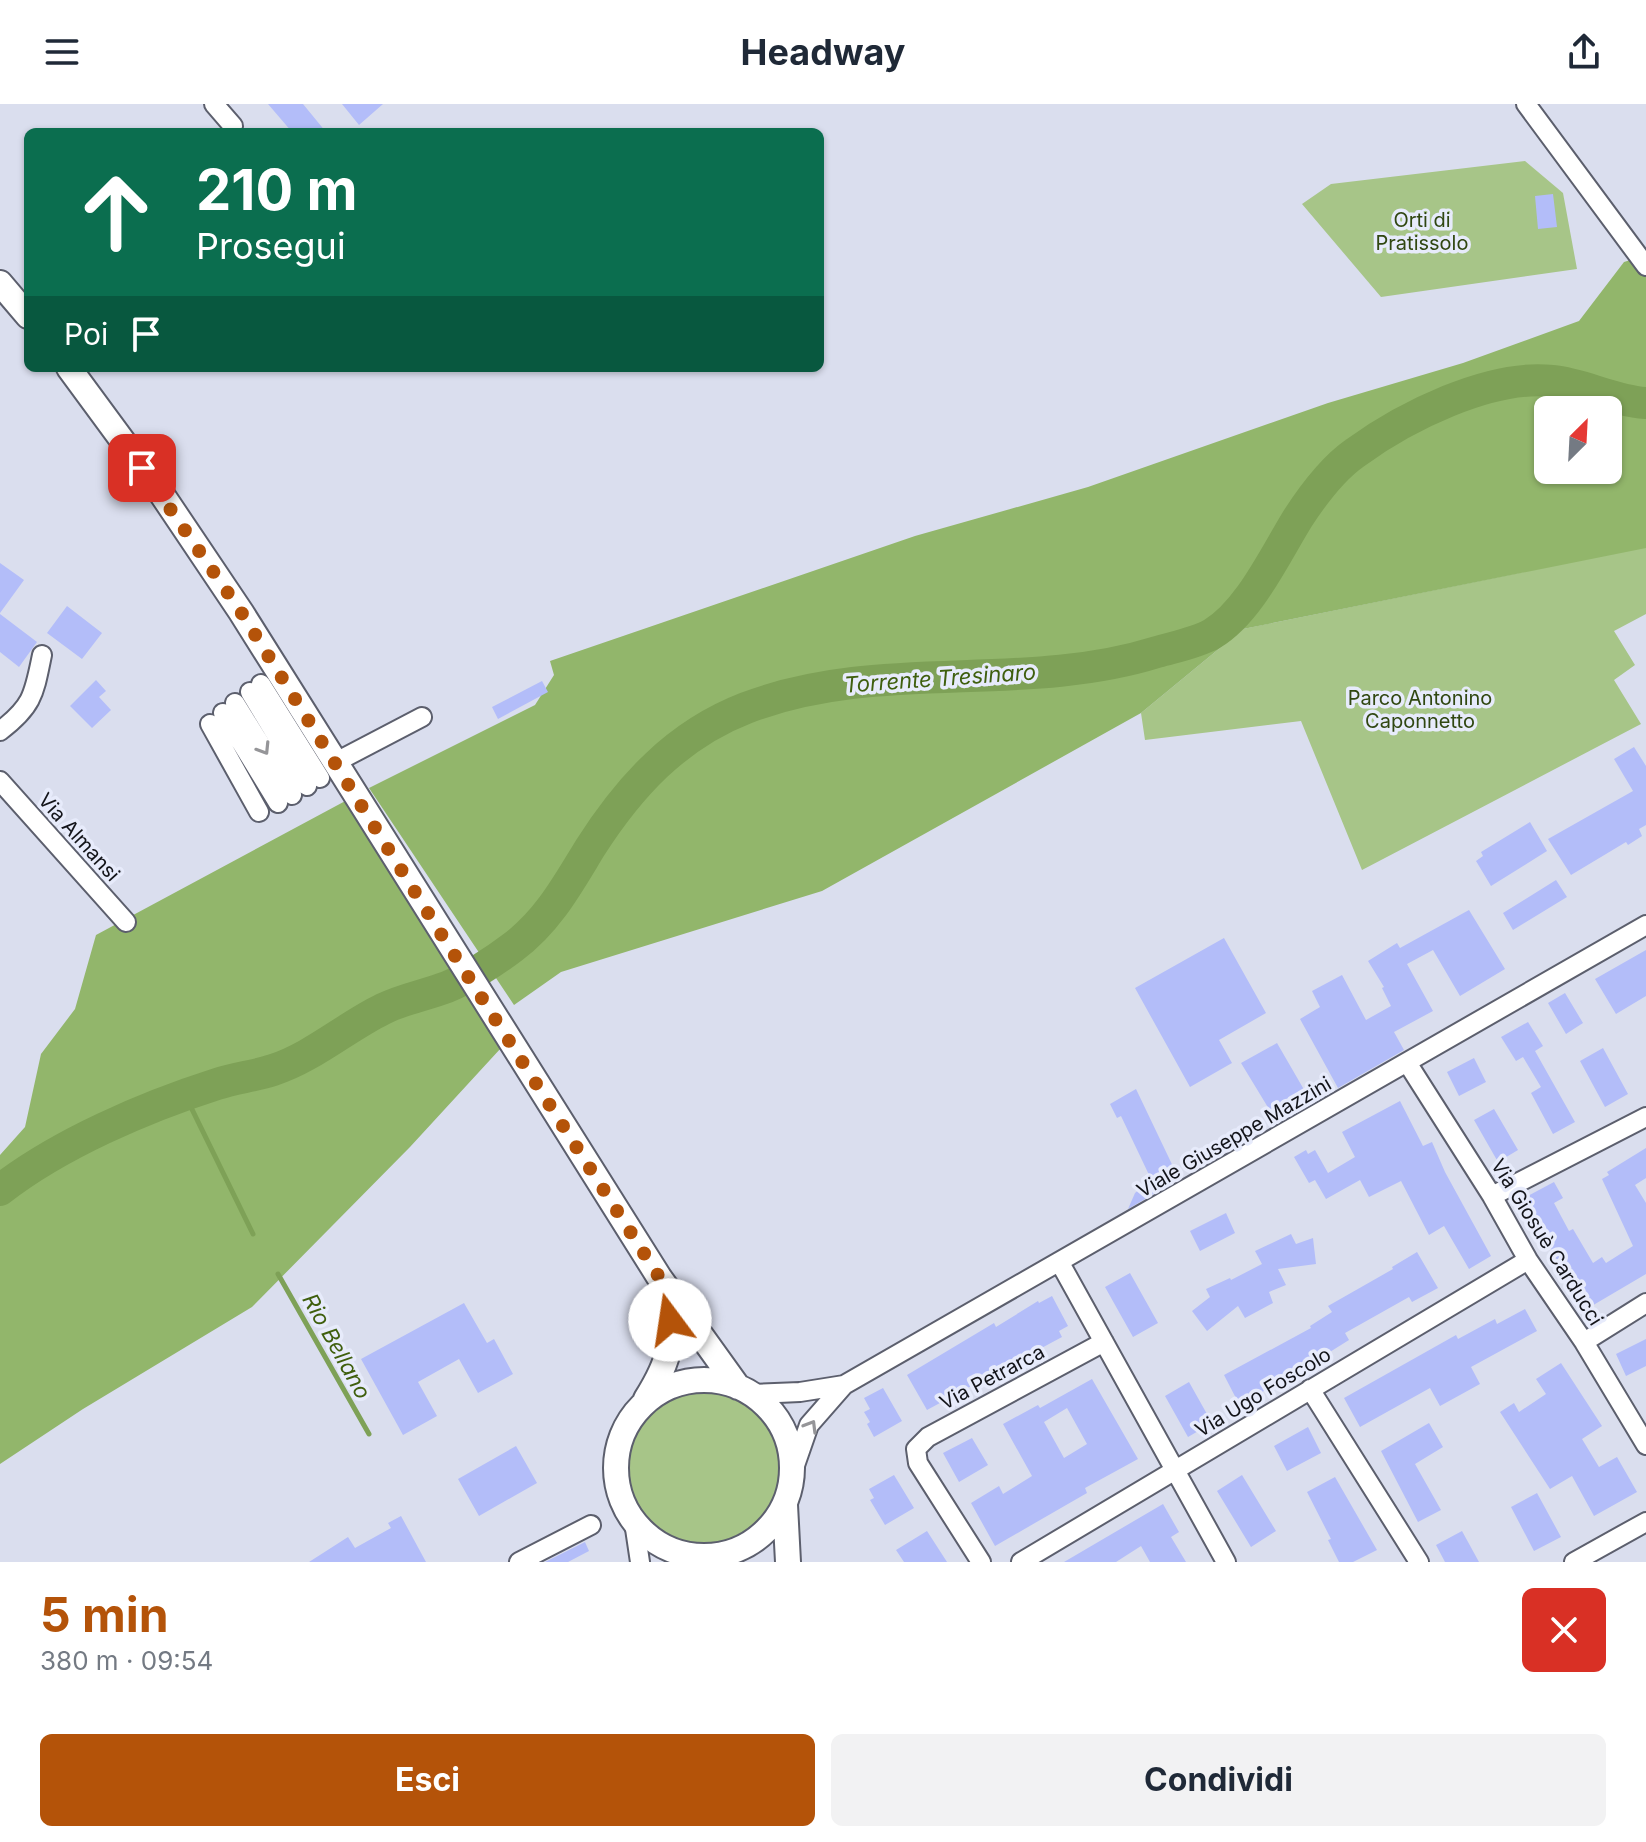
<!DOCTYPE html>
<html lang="it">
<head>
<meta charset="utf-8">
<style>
  :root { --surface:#fff; --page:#f2f2f3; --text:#1f2937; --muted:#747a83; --accent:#b45309 }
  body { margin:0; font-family:Inter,sans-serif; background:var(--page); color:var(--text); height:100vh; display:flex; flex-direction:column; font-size:30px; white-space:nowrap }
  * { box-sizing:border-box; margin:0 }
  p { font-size:26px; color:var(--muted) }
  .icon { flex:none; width:44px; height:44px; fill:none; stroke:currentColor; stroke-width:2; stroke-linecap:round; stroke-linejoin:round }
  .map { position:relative; height:1458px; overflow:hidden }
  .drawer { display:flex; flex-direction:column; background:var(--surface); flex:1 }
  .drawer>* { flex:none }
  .top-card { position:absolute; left:24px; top:24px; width:800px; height:244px; border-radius:12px; box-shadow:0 2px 6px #0004; background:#0b6e4f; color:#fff; overflow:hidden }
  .needle { width:52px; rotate:24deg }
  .controls { position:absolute; left:1534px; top:292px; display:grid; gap:16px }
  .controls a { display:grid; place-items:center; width:88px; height:88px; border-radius:12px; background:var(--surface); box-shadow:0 2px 6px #0004; font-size:40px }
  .pin { position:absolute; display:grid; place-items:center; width:68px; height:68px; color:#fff; margin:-34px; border-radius:16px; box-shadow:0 4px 12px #0006 }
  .me { position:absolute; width:88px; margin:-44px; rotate:346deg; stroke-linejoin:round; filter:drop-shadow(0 0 6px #0008) }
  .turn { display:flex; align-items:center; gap:28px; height:168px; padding:0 40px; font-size:36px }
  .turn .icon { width:104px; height:104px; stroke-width:2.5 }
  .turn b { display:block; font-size:56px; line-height:68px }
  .then { display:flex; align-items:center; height:76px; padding:0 40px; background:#0003; gap:16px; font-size:30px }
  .round { display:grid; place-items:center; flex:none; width:84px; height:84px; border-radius:12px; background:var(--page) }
  .headline { display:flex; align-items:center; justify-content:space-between; height:136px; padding:0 40px }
  h1 { font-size:48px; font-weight:700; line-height:60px; color:var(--accent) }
  .cta { display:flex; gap:16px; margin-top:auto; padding:16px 40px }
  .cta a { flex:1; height:92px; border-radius:12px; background:var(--accent); color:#fff; font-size:32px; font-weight:700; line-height:92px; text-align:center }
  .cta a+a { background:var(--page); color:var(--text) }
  header { display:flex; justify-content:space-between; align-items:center; height:104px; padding:0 40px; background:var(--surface); font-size:36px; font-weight:700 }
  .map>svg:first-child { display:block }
  .green { fill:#a7c588 }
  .forest { fill:#92b66b; fill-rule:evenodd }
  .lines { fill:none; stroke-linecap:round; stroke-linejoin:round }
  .stream { stroke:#7ea157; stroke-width:5 }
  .river { stroke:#7ea157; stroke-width:32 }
  .building { fill:#b3bdf9; fill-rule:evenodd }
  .minor-casing { stroke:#5c5f6d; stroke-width:22 }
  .major-casing { stroke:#5c5f6d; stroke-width:28 }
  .minor { stroke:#fff; stroke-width:18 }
  .major { stroke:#fff; stroke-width:24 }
  .oneway { stroke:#959598 }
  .route { stroke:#b45309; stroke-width:14; stroke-dasharray:0 25.2 }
  .labels { text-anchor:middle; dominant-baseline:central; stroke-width:7; stroke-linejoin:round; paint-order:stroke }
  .park-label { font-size:20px; fill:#304711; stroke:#e7ebfb }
  .street-label { font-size:20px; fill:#131419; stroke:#e7ebfb }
  .water-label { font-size:22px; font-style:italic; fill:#3f5f0e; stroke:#e7ebfb }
</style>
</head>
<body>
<header><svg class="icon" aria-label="menu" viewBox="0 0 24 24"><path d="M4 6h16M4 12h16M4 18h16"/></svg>Headway<svg class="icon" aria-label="share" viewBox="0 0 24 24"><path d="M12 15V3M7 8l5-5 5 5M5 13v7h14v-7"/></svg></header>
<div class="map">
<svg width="1646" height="1458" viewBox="0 0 1646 1458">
  <rect width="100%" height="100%" fill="#dadeee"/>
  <path class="green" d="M 1525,57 L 1563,89 L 1577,165 L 1381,193 L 1302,100 L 1331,80 Z
    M 1646,443 L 1646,510 L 1614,527 L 1635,561 L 1614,576 L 1641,620 L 1362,766 L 1301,617 L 1145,636 L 1141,609 L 1243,525 Z
    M629 1364a75 75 0 1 1 150 0a75 75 0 1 1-150 0Z"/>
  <path class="forest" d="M 1646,151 L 1646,444 L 1243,525 L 1141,609 L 822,787 L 561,868 L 514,901 L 369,684 L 535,601 L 554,571 L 550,557 L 915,432 L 1088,383 L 1328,299 L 1463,259 L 1579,217 L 1624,158 ZM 1548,306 L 1608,306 L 1608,366 L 1548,366 Z
    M 349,695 L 501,944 L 410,1043 L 252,1203 L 83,1305 L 0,1360 L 0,1051 L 25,1023 L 41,950 L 75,905 L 96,831 Z"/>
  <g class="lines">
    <path class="stream" d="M 185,991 L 253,1130
      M 278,1170 L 369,1330"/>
    <path class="river" d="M 0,1086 C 59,1040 145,1003 217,980 C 235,974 255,972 273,966 C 313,953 346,923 383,905 C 403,895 426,891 447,883 C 467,875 496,856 513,843 C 548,817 568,780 590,744 C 629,683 676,631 746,604 C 879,553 1023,590 1157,548 C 1174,543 1196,539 1212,530 C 1249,508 1275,451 1298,414 C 1313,391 1332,365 1355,349 C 1404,313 1490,270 1552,277 C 1584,280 1614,297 1646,299"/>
  </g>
  <path class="building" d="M 268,0 L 303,0 L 326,28 L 292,28 Z
    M 342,0 L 383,0 L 359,21 Z
    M 1553,90 L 1557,123 L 1538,125 L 1535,92 Z
    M 0,459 L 24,476 L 0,509 Z
    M 67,502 L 102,529 L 82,555 L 47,529 Z
    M 0,510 L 37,538 L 19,563 L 0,548 Z
    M 96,576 L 106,587 L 99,593 L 111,606 L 92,624 L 70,602 Z
    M 542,577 L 548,588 L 498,615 L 492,603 Z
    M 1634,643 L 1646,662 L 1646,721 L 1639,725 L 1642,732 L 1628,741 L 1626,738 L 1571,771 L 1548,735 L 1633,687 L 1614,655 Z
    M 1530,718 L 1547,747 L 1491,782 L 1476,757 L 1483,752 L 1481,748 Z
    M 1556,776 L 1567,793 L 1513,826 L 1503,809 Z
    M 1469,806 L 1505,865 L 1460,892 L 1433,846 L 1407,860 L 1433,907 L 1394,928 L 1404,946 L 1338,984 L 1300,915 L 1320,903 L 1312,887 L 1342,871 L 1366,916 L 1391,902 L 1382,884 L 1384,883 L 1368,857 L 1397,839 L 1400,844 Z
    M 1224,834 L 1266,909 L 1219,936 L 1232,959 L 1190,983 L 1135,884 Z
    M 1646,846 L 1646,892 L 1616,910 L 1595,875 Z
    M 1565,889 L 1583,919 L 1566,930 L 1548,899 Z
    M 1528,918 L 1543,942 L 1535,947 L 1575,1018 L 1553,1030 L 1531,989 L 1541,983 L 1523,953 L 1516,957 L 1501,933 Z
    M 1277,939 L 1310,996 L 1275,1015 L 1241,959 Z
    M 1603,944 L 1628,990 L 1605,1003 L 1580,957 Z
    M 1474,954 L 1486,978 L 1459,992 L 1447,968 Z
    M 1136,985 L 1179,1075 L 1128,1105 L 1135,1089 L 1151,1075 L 1121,1012 L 1117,1014 L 1110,1000 Z
    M 1400,997 L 1423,1042 L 1432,1038 L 1445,1068 L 1491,1152 L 1469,1165 L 1444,1122 L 1429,1131 L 1401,1077 L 1369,1093 L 1360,1076 L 1326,1095 L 1315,1076 L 1309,1079 L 1294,1053 L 1306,1046 L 1308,1050 L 1315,1046 L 1328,1069 L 1355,1053 L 1342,1028 Z
    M 1494,1005 L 1518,1046 L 1498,1058 L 1474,1016 Z
    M 1646,1044 L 1646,1074 L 1635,1081 L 1646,1099 L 1646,1170 L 1590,1203 L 1563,1153 L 1557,1156 L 1524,1094 L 1554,1078 L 1563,1094 L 1554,1099 L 1569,1127 L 1573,1125 L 1593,1159 L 1602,1153 L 1606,1159 L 1633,1142 L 1602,1075 L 1609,1071 L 1607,1068 Z
    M 1226,1109 L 1235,1129 L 1200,1147 L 1190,1127 Z
    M 1291,1130 L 1296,1140 L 1313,1134 L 1316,1160 L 1278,1165 L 1286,1181 L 1269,1188 L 1273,1199 L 1245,1214 L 1238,1202 L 1207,1227 L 1192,1207 L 1210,1193 L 1206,1185 L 1230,1174 L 1231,1176 L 1262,1160 L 1255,1147 Z
    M 1417,1148 L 1438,1184 L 1412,1198 L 1409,1193 L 1345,1229 L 1349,1236 L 1285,1276 L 1239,1300 L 1224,1271 L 1311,1224 L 1310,1222 L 1332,1208 L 1328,1202 L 1393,1165 L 1392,1163 Z
    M 1130,1169 L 1158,1219 L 1133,1233 L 1105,1183 Z
    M 1052,1192 L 1068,1222 L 1059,1227 L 1062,1233 L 927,1306 L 907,1271 L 994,1219 L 996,1223 L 1038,1197 L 1039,1199 Z
    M 464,1199 L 487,1239 L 494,1235 L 513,1270 L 478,1289 L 459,1255 L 418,1278 L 437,1312 L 403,1331 L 361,1255 Z
    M 1525,1205 L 1537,1227 L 1471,1263 L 1480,1280 L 1440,1302 L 1430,1284 L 1360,1323 L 1344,1294 L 1456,1231 L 1458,1235 L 1495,1215 L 1497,1220 Z
    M 1646,1235 L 1646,1262 L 1626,1272 L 1616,1250 Z
    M 1561,1259 L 1602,1322 L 1582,1335 L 1599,1363 L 1617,1353 L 1637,1388 L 1594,1412 L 1572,1372 L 1550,1385 L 1500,1308 L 1514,1299 L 1519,1308 L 1546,1290 L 1536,1275 Z
    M 1092,1275 L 1138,1355 L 1085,1384 L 1087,1389 L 995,1442 L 971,1399 L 999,1382 L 1003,1390 L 1032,1372 L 1003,1320 L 1038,1301 L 1040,1304 ZM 1067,1304 L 1087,1340 L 1064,1354 L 1044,1318 Z
    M 1189,1278 L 1212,1319 L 1188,1333 L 1165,1292 Z
    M 883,1284 L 902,1317 L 874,1333 L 867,1320 L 870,1318 L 864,1308 L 870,1305 L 864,1294 Z
    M 1429,1319 L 1443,1343 L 1415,1360 L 1441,1406 L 1418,1418 L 1381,1347 Z
    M 1308,1323 L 1321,1349 L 1287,1367 L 1274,1342 Z
    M 972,1334 L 988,1361 L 959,1378 L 943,1349 Z
    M 516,1342 L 537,1379 L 479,1412 L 458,1375 Z
    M 894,1371 L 914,1404 L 885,1421 L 870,1396 L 874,1394 L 869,1385 Z
    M 1242,1371 L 1276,1427 L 1251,1443 L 1217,1387 Z
    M 1335,1373 L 1377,1446 L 1353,1458 L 1339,1458 L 1328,1436 L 1331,1435 L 1307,1388 Z
    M 1537,1389 L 1561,1433 L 1534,1447 L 1511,1403 Z
    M 1163,1400 L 1179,1428 L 1171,1433 L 1186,1458 L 1150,1458 L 1141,1442 L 1116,1458 L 1064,1458 Z
    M 401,1412 L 426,1458 L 309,1458 L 348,1433 L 355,1444 L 391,1424 L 388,1419 Z
    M 927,1427 L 947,1458 L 904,1458 L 896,1446 Z
    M 1462,1427 L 1479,1458 L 1445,1458 L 1436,1441 Z
    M 585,1438 L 589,1447 L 568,1458 L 545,1458 Z"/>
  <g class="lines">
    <defs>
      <path id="minor" d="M 214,0 L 233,22
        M 1526,0 L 1646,162
        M 261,580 L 320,674
        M 250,588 L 307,682
        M 235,599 L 292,691
        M 223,609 L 278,699
        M 210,620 L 259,708
        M 0,627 C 33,602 34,590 42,551
        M 336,658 L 422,613
        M 0,677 L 126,818
        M 1408,960 L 1492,1092 L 1528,1156 L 1584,1238 L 1646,1341
        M 1492,1092 L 1646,1013
        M 1060,1159 L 1226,1458
        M 1584,1238 L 1646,1199
        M 1310,1285 L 1419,1458
        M 753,1290 L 800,1288 L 844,1281
        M 792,1370 L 809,1321 L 844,1281 L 1646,821
        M 634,1418 L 640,1458
        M 519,1458 L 591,1421
        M 685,1458 L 702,1452
        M 981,1458 L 918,1359 L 916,1345 L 928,1333 L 1104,1238
        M 1021,1458 L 1528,1156
        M 1574,1458 L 1646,1418"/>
      <path id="major" d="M 0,179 L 28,212
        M 69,264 L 161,389 L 241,508 L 659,1173 L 738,1283
        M616 1364a88 88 0 1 1 176 0a88 88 0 1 1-176 0Z
        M 646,1295 C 671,1255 675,1237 663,1191
        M 785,1401 L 788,1458"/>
    </defs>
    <use href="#minor" class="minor-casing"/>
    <use href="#major" class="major-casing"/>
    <use href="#minor" class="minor"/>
    <use href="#major" class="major"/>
  </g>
  <defs><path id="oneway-chevron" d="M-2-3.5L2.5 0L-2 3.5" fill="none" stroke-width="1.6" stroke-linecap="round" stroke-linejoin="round" transform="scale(2)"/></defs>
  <g class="oneway">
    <use href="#oneway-chevron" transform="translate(264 645) rotate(58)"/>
    <use href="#oneway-chevron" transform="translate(811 1322) rotate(-59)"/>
  </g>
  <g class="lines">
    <path class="route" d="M 142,364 L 241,508 L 441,830 L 659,1173 L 670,1216"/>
  </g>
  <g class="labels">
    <g class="park-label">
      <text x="1422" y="116">Orti di<tspan x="1422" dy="23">Pratissolo</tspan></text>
      <text x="1420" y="594">Parco Antonino<tspan x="1420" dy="23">Caponnetto</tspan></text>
    </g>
    <g class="street-label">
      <text transform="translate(79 733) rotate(48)">Via Almansi</text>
      <text transform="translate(1234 1033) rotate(-30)">Viale Giuseppe Mazzini</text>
      <text transform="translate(1547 1138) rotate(58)">Via Giosuè Carducci</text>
      <text transform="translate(992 1273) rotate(-28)">Via Petrarca</text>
      <text transform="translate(1263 1288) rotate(-31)">Via Ugo Foscolo</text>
    </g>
    <g class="water-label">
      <text transform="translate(940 574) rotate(-4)">Torrente Tresinaro</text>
      <text transform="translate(337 1242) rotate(61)">Rio Bellano</text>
    </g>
  </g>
</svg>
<div class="controls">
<a><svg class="needle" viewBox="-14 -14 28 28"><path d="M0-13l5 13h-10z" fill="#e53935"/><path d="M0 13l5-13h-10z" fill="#747a83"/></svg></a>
</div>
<div class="pin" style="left:142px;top:364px;background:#d93025"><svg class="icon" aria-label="arrive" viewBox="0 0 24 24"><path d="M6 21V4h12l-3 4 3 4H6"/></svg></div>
<svg class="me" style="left:670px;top:1216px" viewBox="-20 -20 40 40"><circle r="19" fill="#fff"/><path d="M0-13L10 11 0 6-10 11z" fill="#b45309"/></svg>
<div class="top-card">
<div class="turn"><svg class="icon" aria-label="ahead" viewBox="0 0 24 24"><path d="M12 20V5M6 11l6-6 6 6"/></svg><div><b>210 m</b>Prosegui</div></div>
<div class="then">Poi<svg class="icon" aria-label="arrive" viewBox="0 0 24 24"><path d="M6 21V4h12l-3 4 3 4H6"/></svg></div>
</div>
</div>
<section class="drawer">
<div class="headline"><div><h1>5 min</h1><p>380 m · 09:54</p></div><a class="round" style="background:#d93025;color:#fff"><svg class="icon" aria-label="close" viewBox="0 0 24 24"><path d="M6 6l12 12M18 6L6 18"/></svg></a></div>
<div class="cta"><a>Esci</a><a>Condividi</a></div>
</section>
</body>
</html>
